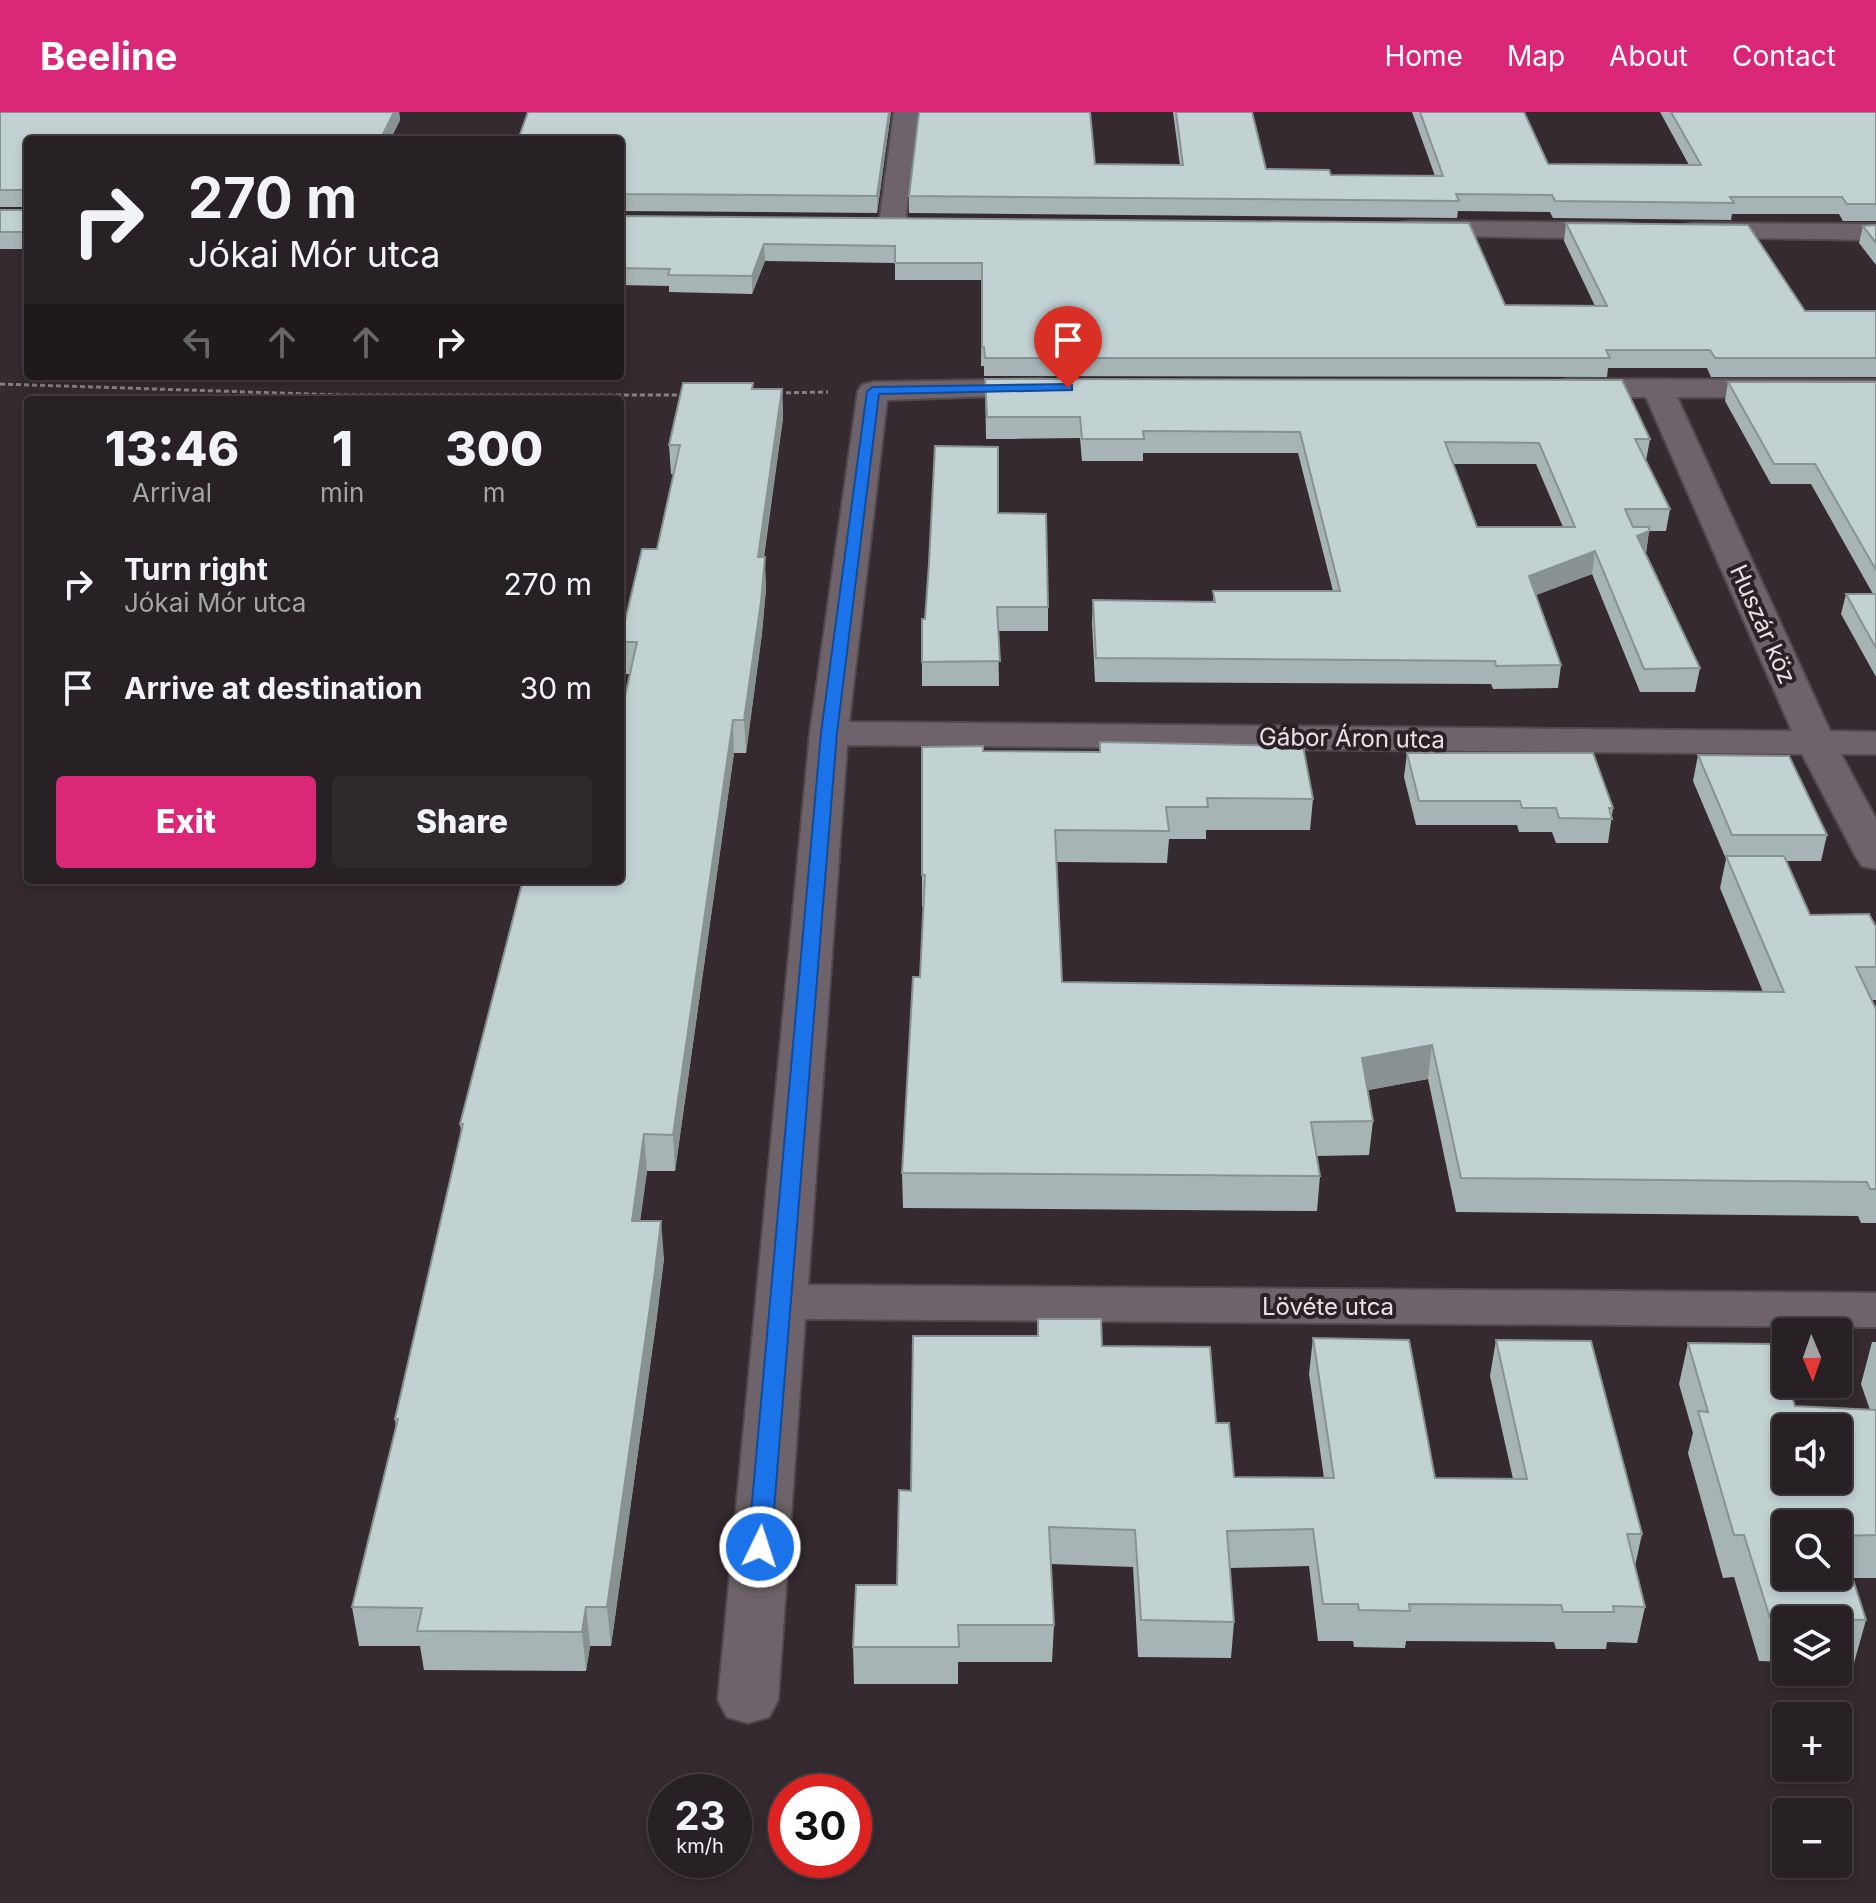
<!DOCTYPE html>
<html lang="en">
<head>
<meta charset="utf-8">
<style>
  :root { --surface:#272024; --page:#2f282c; --text:#f1f3f6; --muted:#a4a3a6; --line:#433e41; --accent:#db2777 }
  body { margin:0; font-family:Inter,sans-serif; background:var(--page); color:var(--text); height:100vh; display:flex; flex-direction:column; font-size:30px; white-space:nowrap }
  * { box-sizing:border-box; margin:0 }
  p { font-size:26px; color:var(--muted) }
  .icon { flex:none; width:44px; height:44px; fill:none; stroke:currentColor; stroke-width:2; stroke-linecap:round; stroke-linejoin:round }
  .map { position:relative; flex:1; overflow:hidden }
  .side { position:absolute; left:24px; top:284px; width:600px; height:488px; display:flex; flex-direction:column; background:var(--surface); border-radius:8px; box-shadow:0 4px 12px #0003,0 0 0 2px var(--line) }
  .side>* { flex:none }
  .hud { position:absolute; left:24px; top:24px; width:600px; height:244px; border-radius:8px; box-shadow:0 4px 12px #0003,0 0 0 2px var(--line); background:#272024; color:var(--text); overflow:hidden }
  .needle { width:52px; rotate:178deg }
  .buttons { position:absolute; left:1772px; top:1206px; display:grid; gap:16px }
  .buttons a { display:grid; place-items:center; width:80px; height:80px; border-radius:8px; background:var(--surface); box-shadow:0 4px 12px #0003,0 0 0 2px var(--line); font-size:40px }
  .speed { position:absolute; left:648px; top:1662px; display:flex; gap:16px; font-size:40px; font-weight:700; text-align:center }
  .speed>* { display:grid; place-content:center; width:104px; height:104px; border-radius:50%; background:var(--surface); box-shadow:0 4px 12px #0003,0 0 0 2px var(--line); line-height:1 }
  .speed small { font-size:20px; font-weight:400 }
  .speed .limit { border:12px solid #d22; background:#fff; color:#111 }
  .pin { position:absolute; display:grid; place-items:center; width:68px; height:68px; color:#fff; margin:-82px -34px; border-radius:50% 50% 50% 0; rotate:-45deg; box-shadow:0 0 8px #0007 }
  .pin .icon { rotate:45deg }
  .me { position:absolute; width:88px; margin:-44px; rotate:4deg; stroke-linejoin:round; filter:drop-shadow(0 0 6px #0008) }
  .turn { display:flex; align-items:center; gap:28px; height:168px; padding:0 32px; font-size:36px }
  .turn .icon { width:104px; height:104px; stroke-width:2.5 }
  .turn b { display:block; font-size:56px; line-height:68px }
  .lanes { display:flex; align-items:center; height:76px; padding:0 32px; background:#0003; justify-content:center; gap:40px; direction:ltr }
  .lanes .off { opacity:.35 }
  .eta { display:flex; justify-content:space-evenly; align-items:center; height:136px; text-align:center }
  .eta b { font-size:48px; font-weight:800; line-height:56px }
  .cta { display:flex; gap:16px; margin-top:auto; padding:16px 32px }
  .cta a { flex:1; height:92px; border-radius:8px; background:var(--accent); color:#fff; font-size:32px; font-weight:800; line-height:92px; text-align:center }
  .cta a+a { background:var(--page); color:var(--text) }
  ul { padding:0; list-style:none }
  li { display:flex; align-items:center; gap:24px; height:104px; padding:0 32px }
  li div { flex:1 }
  li b { display:block; font-size:30px }
  li em { font-style:normal }
  header { display:flex; align-items:center; gap:48px; box-sizing:border-box; height:112px; padding:0 40px; background:var(--accent); color:#fff }
  header strong { font-size:38px }
  nav { display:flex; gap:44px; margin-inline-start:auto; font-size:28px }
  .map>svg:first-child { display:block }
  .lines { fill:none; stroke-linecap:round; stroke-linejoin:round }
  .street-casing { stroke:#50494d; stroke-width:4 }
  .path { stroke:#887f84; stroke-width:3; stroke-dasharray:5 3; stroke-linecap:butt }
  .street { fill:#6e636a; fill-rule:evenodd }
  .wall { fill:#a7b4b5; fill-rule:evenodd }
  .shaded-wall { fill:#889293 }
  .building { fill:#c2d1d2; stroke:#889293; stroke-width:2; fill-rule:evenodd }
  .route { fill:#1a73e8; stroke:#114b97; stroke-width:2 }
  .labels { text-anchor:middle; dominant-baseline:central; stroke-width:8; stroke-linejoin:round; paint-order:stroke }
  .street-label { font-size:24px; fill:#e8e1e5; stroke:#2a2126 }
</style>
</head>
<body>
<header>
<strong>Beeline</strong>
<nav><a>Home</a><a>Map</a><a>About</a><a>Contact</a></nav>
</header>
<div class="map">
<svg width="1876" height="1791" viewBox="0 0 1876 1791">
  <rect width="100%" height="100%" fill="#342a30"/>
  <g class="lines">
    <defs>
      <path id="street" d="M 894,0 L 918,0 L 905,112 L 902,118 L 882,118 L 879,112 Z
        M 1410,109 L 1626,111 L 1636,113 L 1640,119 L 1636,125 L 1626,127 L 1400,123 L 1396,117 L 1400,111 Z
        M 1694,111 L 1876,112 L 1876,128 L 1684,125 L 1680,119 L 1684,113 Z
        M 1043,267 L 1054,270 L 1058,276 L 1054,282 L 887,288 L 849,610 L 1792,619 L 1646,285 L 1568,285 L 1557,282 L 1553,276 L 1557,270 L 1568,267 L 1876,268 L 1876,286 L 1677,285 L 1830,619 L 1876,620 L 1876,642 L 1841,642 L 1876,707 L 1876,757 L 1862,754 L 1856,745 L 1802,642 L 847,633 L 808,1173 L 1876,1181 L 1876,1215 L 805,1207 L 778,1588 L 769,1605 L 748,1611 L 727,1605 L 718,1588 L 810,621 L 858,279 L 862,273 L 873,270 Z"/>
    </defs>
    <use href="#street" class="street-casing"/>
    <path class="path" d="M 0,272 L 342,283 L 684,283
      M 778,281 L 828,280"/>
    <use href="#street" class="street"/>
  </g>
  <path class="wall" d="M 0,0 L 399,0 L 400,8 L 390,28 L 28,28 L 28,137 L 0,137 L 0,98 L 27,98 L 27,95 L 0,95 Z
    M 891,0 L 877,101 L 620,99 L 620,28 Z
    M 1173,0 L 1252,0 L 1266,57 L 1331,63 L 1435,64 L 1412,0 L 1524,0 L 1548,52 L 1689,53 L 1660,0 L 1876,0 L 1876,109 L 1843,109 L 1839,102 L 1732,102 L 1731,108 L 1553,106 L 1550,100 L 1458,99 L 1457,106 L 909,101 L 909,84 L 1095,52 L 1180,53 Z
    M 620,104 L 1505,193 L 1595,194 L 1564,129 L 1566,111 L 1805,199 L 1876,199 L 1876,265 L 1711,265 L 1707,256 L 1608,256 L 1607,265 L 984,264 L 984,254 L 981,254 L 982,168 L 895,168 L 895,151 L 765,149 L 752,182 L 669,180 L 669,174 L 620,173 Z
    M 1876,113 L 1876,153 L 1859,131 L 1863,114 Z
    M 985,267 L 1650,327 L 1646,349 L 1670,397 L 1666,419 L 1649,419 L 1646,441 L 1700,556 L 1695,580 L 1640,580 L 1592,462 L 1536,483 L 1561,553 L 1558,576 L 1493,577 L 1491,572 L 1095,570 L 1092,511 L 1093,488 L 1213,490 L 1213,479 L 1333,479 L 1298,341 L 1143,341 L 1143,349 L 1082,349 L 1080,326 L 986,327 ZM 1453,352 L 1536,352 L 1563,415 L 1477,415 Z
    M 1728,270 L 1876,270 L 1876,565 L 1841,502 L 1846,482 L 1873,482 L 1811,372 L 1771,372 L 1725,289 Z
    M 753,277 L 782,277 L 783,306 L 764,445 L 766,476 L 762,521 L 746,641 L 734,641 L 675,1059 L 647,1059 L 640,1109 L 664,1146 L 657,1204 L 611,1534 L 590,1534 L 586,1559 L 424,1558 L 420,1534 L 359,1534 L 352,1495 L 396,1316 L 395,1307 L 461,1020 L 460,1012 L 620,768 L 630,562 L 623,562 L 620,530 L 657,437 L 674,362 L 671,362 L 669,333 Z
    M 998,401 L 1048,495 L 1048,519 L 998,519 L 999,574 L 922,574 L 922,507 L 925,507 Z
    M 1100,630 L 1313,687 L 1310,718 L 1206,718 L 1206,727 L 1169,727 L 1167,751 L 1057,750 L 1062,870 L 1763,880 L 1720,776 L 1726,747 L 1693,669 L 1698,643 L 1827,723 L 1821,749 L 1786,749 L 1810,803 L 1876,815 L 1876,888 L 1872,888 L 1876,897 L 1876,1111 L 1861,1111 L 1858,1104 L 1456,1100 L 1428,967 L 1368,978 L 1373,1009 L 1369,1043 L 1317,1044 L 1320,1064 L 1317,1099 L 903,1096 L 902,1061 L 920,865 L 923,795 L 922,795 L 922,635 L 983,639 L 1099,640 Z
    M 1407,641 L 1613,696 L 1608,731 L 1556,731 L 1552,720 L 1519,720 L 1517,713 L 1416,713 L 1404,665 Z
    M 1313,1226 L 1435,1366 L 1513,1367 L 1490,1264 L 1496,1228 L 1642,1422 L 1635,1454 L 1645,1495 L 1637,1531 L 1607,1530 L 1606,1537 L 1556,1537 L 1554,1530 L 1406,1529 L 1405,1536 L 1354,1535 L 1353,1529 L 1318,1529 L 1309,1454 L 1230,1456 L 1234,1510 L 1231,1546 L 1138,1545 L 1133,1455 L 1051,1452 L 1054,1513 L 1052,1550 L 958,1550 L 958,1572 L 854,1572 L 853,1535 L 897,1473 L 911,1379 L 1102,1234 L 1216,1311 L 1234,1365 L 1324,1366 L 1309,1262 Z
    M 1872,1230 L 1876,1230 L 1876,1466 L 1853,1466 L 1866,1508 L 1854,1551 L 1838,1550 L 1838,1508 L 1786,1508 L 1786,1550 L 1759,1549 L 1734,1465 L 1723,1466 L 1688,1341 L 1693,1321 L 1679,1272 L 1688,1231 L 1795,1294 L 1870,1298 L 1861,1272 Z"/>
  <path class="shaded-wall" d="M 394,0 L 399,0 L 400,8 L 390,28 L 380,28 Z
    M 889,0 L 891,0 L 877,101 L 877,84 Z
    M 764,132 L 765,149 L 752,182 L 752,164 Z
    M 782,277 L 783,306 L 759,476 L 758,445 Z
    M 1649,419 L 1646,441 L 1637,424 Z
    M 1595,439 L 1592,462 L 1526,487 L 1529,464 Z
    M 765,445 L 766,476 L 762,521 L 746,641 L 744,608 Z
    M 733,608 L 734,641 L 675,1059 L 673,1023 Z
    M 1432,933 L 1428,967 L 1358,980 L 1362,946 Z
    M 644,1022 L 647,1059 L 635,1146 L 632,1109 Z
    M 661,1109 L 664,1146 L 657,1204 L 611,1534 L 607,1495 Z
    M 586,1495 L 590,1534 L 586,1559 L 582,1520 Z"/>
  <path class="building" d="M 0,0 L 394,0 L 380,28 L 381,28 L 28,28 L 28,120 L 0,120 L 0,98 L 27,98 L 27,78 L 0,78 Z
    M 528,0 L 889,0 L 877,84 L 620,82 L 620,28 L 518,28 Z
    M 919,0 L 1090,0 L 1095,52 L 1183,53 L 1176,0 L 1252,0 L 1266,57 L 1329,58 L 1331,63 L 1443,64 L 1420,0 L 1524,0 L 1548,52 L 1701,53 L 1671,0 L 1876,0 L 1876,92 L 1847,92 L 1842,85 L 1730,85 L 1734,91 L 1555,89 L 1552,83 L 1456,82 L 1459,89 L 909,84 Z
    M 620,104 L 1469,111 L 1505,193 L 1607,194 L 1566,111 L 1748,113 L 1805,199 L 1876,199 L 1876,246 L 1715,246 L 1710,238 L 1606,238 L 1610,246 L 985,246 L 984,235 L 982,235 L 982,151 L 895,151 L 895,134 L 764,132 L 752,164 L 668,163 L 670,157 L 620,156 Z
    M 1876,113 L 1876,131 L 1863,114 Z
    M 985,267 L 1622,268 L 1650,327 L 1635,327 L 1670,397 L 1625,397 L 1633,415 L 1649,415 L 1649,419 L 1637,424 L 1700,556 L 1644,557 L 1595,439 L 1529,464 L 1561,553 L 1496,554 L 1495,549 L 1096,546 L 1093,488 L 1215,490 L 1213,479 L 1340,479 L 1300,320 L 1143,319 L 1144,327 L 1082,327 L 1080,305 L 987,305 ZM 1445,330 L 1539,331 L 1575,415 L 1477,415 Z
    M 1728,270 L 1876,270 L 1876,458 L 1815,352 L 1774,352 Z
    M 683,271 L 753,271 L 752,277 L 782,277 L 758,445 L 765,445 L 761,490 L 744,608 L 733,608 L 673,1023 L 644,1022 L 632,1109 L 661,1109 L 654,1167 L 607,1495 L 586,1495 L 582,1520 L 417,1519 L 422,1496 L 352,1495 L 398,1307 L 395,1307 L 463,1012 L 460,1012 L 523,768 L 620,768 L 620,607 L 637,530 L 620,530 L 642,437 L 657,437 L 680,333 L 669,333 Z
    M 935,334 L 998,335 L 998,401 L 1046,402 L 1048,495 L 997,495 L 1000,549 L 922,550 L 922,507 L 925,507 L 929,451 Z
    M 1846,482 L 1876,482 L 1876,536 Z
    M 1100,630 L 1303,634 L 1313,687 L 1207,686 L 1208,695 L 1166,695 L 1169,719 L 1055,718 L 1062,870 L 1784,880 L 1726,744 L 1784,744 L 1810,803 L 1869,802 L 1876,815 L 1876,855 L 1856,855 L 1876,897 L 1876,1077 L 1870,1077 L 1867,1070 L 1461,1066 L 1432,933 L 1362,946 L 1373,1009 L 1311,1010 L 1320,1064 L 902,1061 L 913,865 L 920,865 L 925,763 L 922,763 L 922,635 L 983,634 L 983,639 L 1100,640 Z
    M 1407,641 L 1593,641 L 1613,696 L 1609,696 L 1612,707 L 1559,706 L 1556,696 L 1522,696 L 1520,689 L 1419,689 Z
    M 1698,643 L 1789,644 L 1827,723 L 1732,723 Z
    M 1038,1207 L 1101,1207 L 1102,1234 L 1210,1235 L 1216,1311 L 1229,1311 L 1234,1365 L 1334,1366 L 1313,1226 L 1409,1228 L 1435,1366 L 1527,1367 L 1496,1228 L 1591,1229 L 1642,1422 L 1627,1422 L 1645,1495 L 1613,1494 L 1614,1500 L 1563,1500 L 1561,1493 L 1409,1492 L 1410,1499 L 1359,1498 L 1358,1492 L 1323,1492 L 1313,1417 L 1227,1419 L 1234,1510 L 1141,1508 L 1135,1418 L 1049,1415 L 1054,1513 L 958,1513 L 959,1535 L 853,1535 L 856,1473 L 897,1473 L 899,1378 L 911,1379 L 913,1224 L 1038,1224 Z
    M 1688,1231 L 1775,1232 L 1786,1266 L 1786,1272 L 1788,1272 L 1795,1294 L 1876,1298 L 1876,1423 L 1839,1424 L 1866,1508 L 1770,1506 L 1744,1423 L 1734,1423 L 1698,1299 L 1708,1300 ZM 1786,1316 L 1838,1316 L 1838,1368 L 1786,1368 ZM 1786,1412 L 1838,1412 L 1838,1464 L 1786,1464 Z"/>
  <path class="route" d="M 1068,272 L 1072,273 L 1072,278 L 879,282 L 837,621 L 771,1435 L 768,1441 L 760,1443 L 752,1441 L 748,1435 L 821,621 L 867,279 L 873,275 Z"/>
  <g class="labels">
    <g class="street-label">
      <text transform="translate(1763 512) rotate(66)">Huszár köz</text>
      <text transform="translate(1352 626) rotate(1)">Gábor Áron utca</text>
      <text x="1328" y="1194">Lövéte utca</text>
    </g>
  </g>
</svg>
<div class="buttons">
<a><svg class="needle" viewBox="-14 -14 28 28"><path d="M0-13l5 13h-10z" fill="#e53935"/><path d="M0 13l5-13h-10z" fill="#a4a3a6"/></svg></a>
<a><svg class="icon" aria-label="sound" viewBox="0 0 24 24"><path d="M4 9h4l5-4v14l-5-4H4zM17 9q2 3 0 6"/></svg></a>
<a><svg class="icon" aria-label="search" viewBox="0 0 24 24"><circle cx="10" cy="10" r="6"/><path d="M15 15l6 6"/></svg></a>
<a><svg class="icon" aria-label="layers" viewBox="0 0 24 24"><path d="M12 4l9 5-9 5-9-5zM3 14l9 5 9-5"/></svg></a>
<a>+</a>
<a>−</a>
</div>
<div class="speed"><div>23<small>km/h</small></div><div class="limit">30</div></div>
<div class="pin" style="left:1068px;top:276px;background:#d93025"><svg class="icon" aria-label="arrive" viewBox="0 0 24 24"><path d="M6 21V4h12l-3 4 3 4H6"/></svg></div>
<svg class="me" style="left:760px;top:1435px" viewBox="-20 -20 40 40"><circle r="17" fill="#1a73e8" stroke="#fff" stroke-width="3"/><path d="M0-11L8 9 0 5-8 9z" fill="#fff"/></svg>
<div class="hud">
<div class="turn"><svg class="icon" aria-label="right" viewBox="0 0 24 24"><path d="M7 20v-9h11M14 6l5 5-5 5"/></svg><div><b>270 m</b>Jókai Mór utca</div></div>
<div class="lanes"><svg class="icon off" aria-label="left" viewBox="0 0 24 24"><path d="M17 20v-9H6M10 6l-5 5 5 5"/></svg><svg class="icon off" aria-label="ahead" viewBox="0 0 24 24"><path d="M12 20V5M6 11l6-6 6 6"/></svg><svg class="icon off" aria-label="ahead" viewBox="0 0 24 24"><path d="M12 20V5M6 11l6-6 6 6"/></svg><svg class="icon" aria-label="right" viewBox="0 0 24 24"><path d="M7 20v-9h11M14 6l5 5-5 5"/></svg></div>
</div>
<section class="side">
<div class="eta">
<div><b>13:46</b><p>Arrival</p></div>
<div><b>1</b><p>min</p></div>
<div><b>300</b><p>m</p></div>
</div>
<ul>
<li><svg class="icon" aria-label="right" viewBox="0 0 24 24"><path d="M7 20v-9h11M14 6l5 5-5 5"/></svg><div><b>Turn right</b><p>Jókai Mór utca</p></div><em>270 m</em></li>
<li><svg class="icon" aria-label="arrive" viewBox="0 0 24 24"><path d="M6 21V4h12l-3 4 3 4H6"/></svg><div><b>Arrive at destination</b></div><em>30 m</em></li>
</ul>
<div class="cta"><a>Exit</a><a>Share</a></div>
</section>
</div>
</body>
</html>
